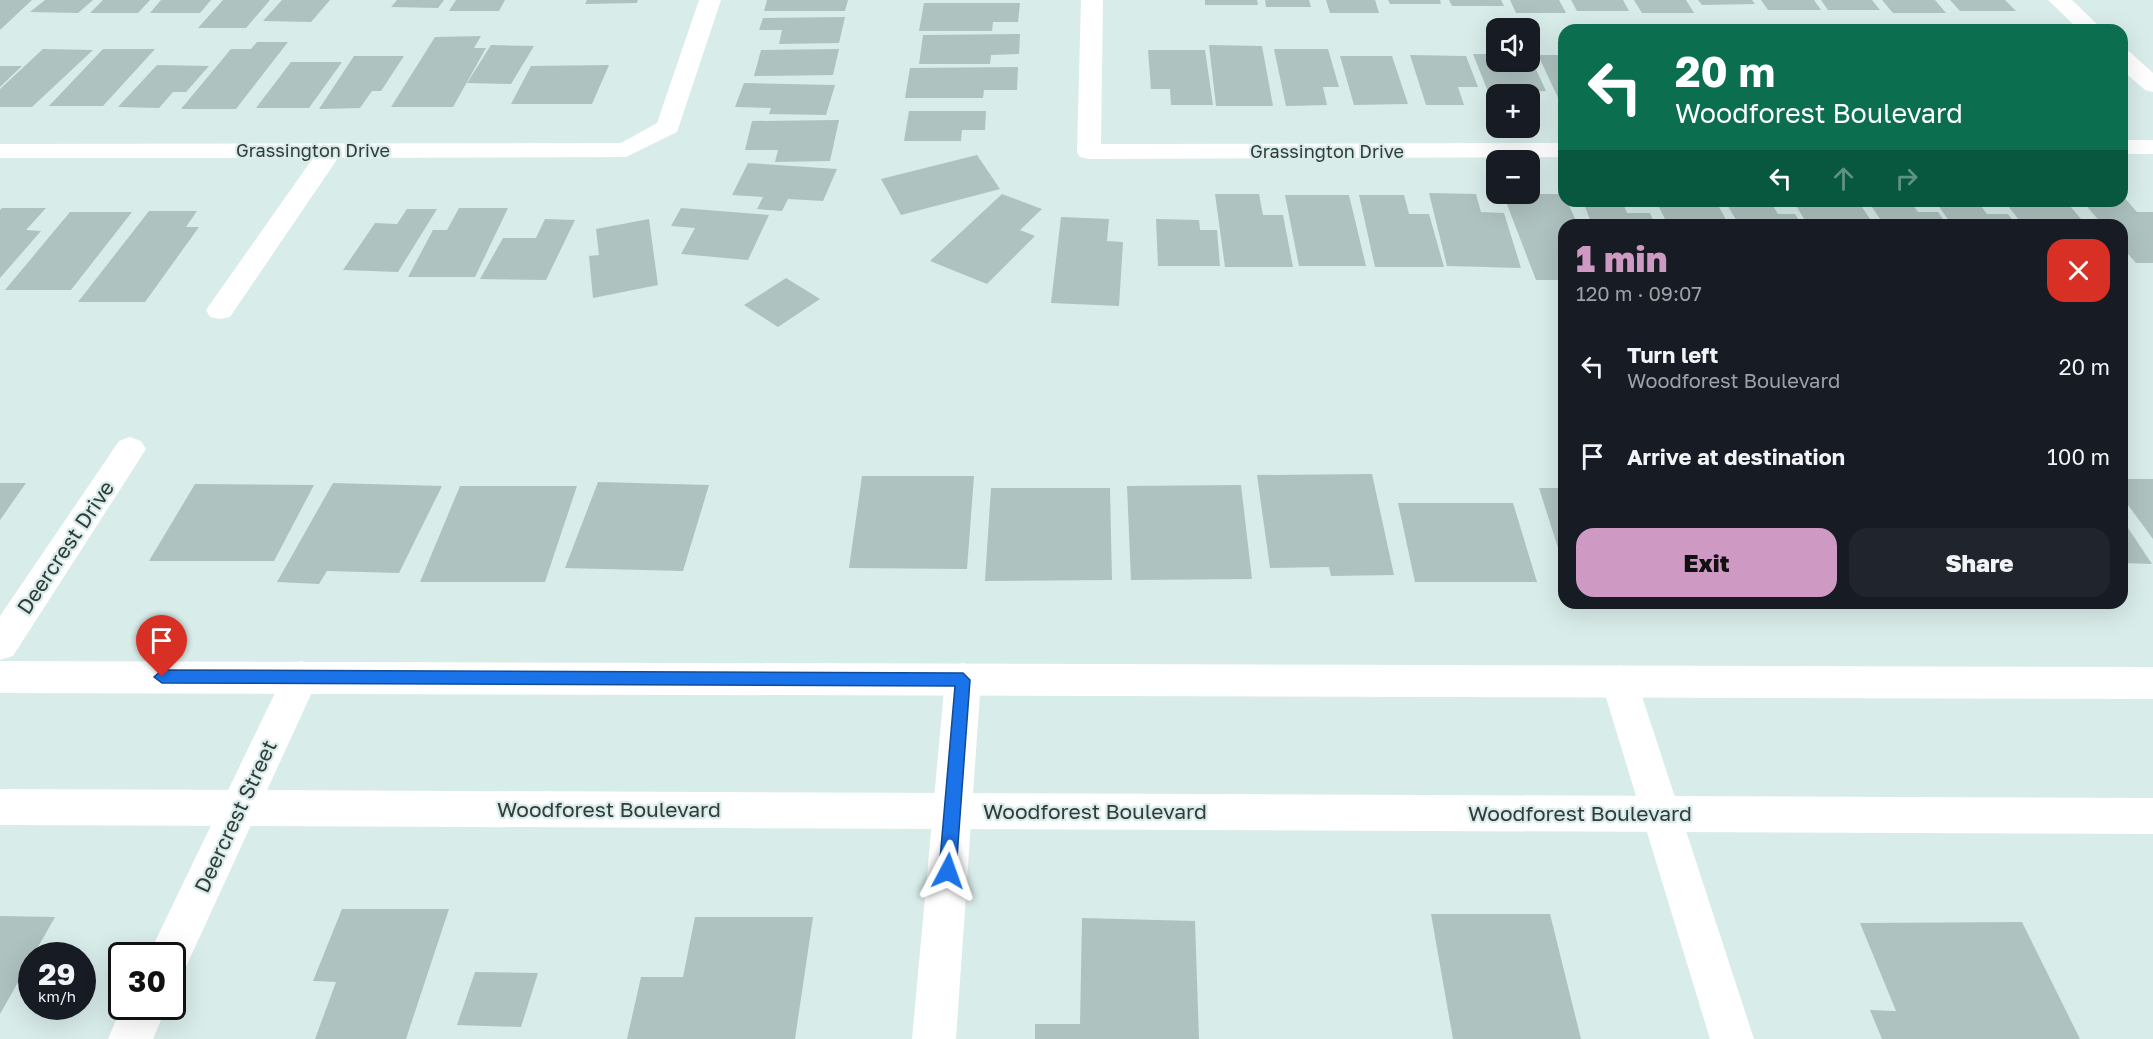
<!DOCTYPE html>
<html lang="en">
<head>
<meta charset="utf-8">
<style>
  :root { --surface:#171b24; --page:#20242c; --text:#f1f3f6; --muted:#9ea1a6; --accent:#ce9ac4 }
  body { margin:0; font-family:"Golos Text",sans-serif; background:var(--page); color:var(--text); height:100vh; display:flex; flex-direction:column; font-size:22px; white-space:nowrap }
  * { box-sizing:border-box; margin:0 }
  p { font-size:20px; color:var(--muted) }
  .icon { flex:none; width:33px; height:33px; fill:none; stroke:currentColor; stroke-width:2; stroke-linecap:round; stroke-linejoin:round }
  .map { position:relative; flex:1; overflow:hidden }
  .side { position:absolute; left:1558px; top:219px; width:570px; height:390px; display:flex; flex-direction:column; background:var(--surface); border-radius:18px; box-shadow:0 6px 24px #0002 }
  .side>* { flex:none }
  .guide { position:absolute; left:1558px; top:24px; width:570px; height:183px; border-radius:18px; box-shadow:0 6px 24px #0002; background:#0b6e4f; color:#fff; overflow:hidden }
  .controls { position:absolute; left:1486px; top:18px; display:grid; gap:12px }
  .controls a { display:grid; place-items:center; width:54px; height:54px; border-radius:12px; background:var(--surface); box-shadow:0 6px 24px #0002; font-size:30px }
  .speed { position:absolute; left:18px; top:942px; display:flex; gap:12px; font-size:30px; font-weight:700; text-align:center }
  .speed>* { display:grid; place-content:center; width:78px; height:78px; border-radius:50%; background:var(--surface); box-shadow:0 6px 24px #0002; line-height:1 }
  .speed small { font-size:15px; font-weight:400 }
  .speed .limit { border:3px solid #111; border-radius:9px; background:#fff; color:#111 }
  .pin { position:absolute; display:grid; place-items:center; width:51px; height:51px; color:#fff; margin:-62px -26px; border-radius:50% 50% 50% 0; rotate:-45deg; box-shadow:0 0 6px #0007 }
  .pin .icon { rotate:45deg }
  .me { position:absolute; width:66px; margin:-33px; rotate:4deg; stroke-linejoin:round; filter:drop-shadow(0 0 4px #0008) }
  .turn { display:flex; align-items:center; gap:21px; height:126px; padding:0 18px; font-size:27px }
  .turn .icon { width:78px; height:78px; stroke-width:2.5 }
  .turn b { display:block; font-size:42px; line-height:51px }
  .lanes { display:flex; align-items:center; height:57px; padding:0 18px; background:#0003; justify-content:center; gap:30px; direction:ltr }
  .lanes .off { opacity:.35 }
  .round { display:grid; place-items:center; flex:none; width:63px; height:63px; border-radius:18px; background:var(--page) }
  .overview { display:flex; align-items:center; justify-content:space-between; height:102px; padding:0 18px }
  h1 { font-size:36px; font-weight:800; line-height:45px; color:var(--accent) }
  .cta { display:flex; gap:12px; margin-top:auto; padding:12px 18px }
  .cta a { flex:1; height:69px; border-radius:18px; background:var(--accent); color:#111; font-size:24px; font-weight:800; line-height:69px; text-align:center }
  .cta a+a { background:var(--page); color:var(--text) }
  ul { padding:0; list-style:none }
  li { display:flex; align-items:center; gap:18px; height:90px; padding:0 18px }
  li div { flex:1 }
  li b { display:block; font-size:22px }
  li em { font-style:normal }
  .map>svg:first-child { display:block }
  .building { fill:#aec2c0 }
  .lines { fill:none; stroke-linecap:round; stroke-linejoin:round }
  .minor { fill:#fff; fill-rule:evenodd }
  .secondary { fill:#fff; fill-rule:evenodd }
  .route { fill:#1a73e8; stroke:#114b97; stroke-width:1.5 }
  .labels { text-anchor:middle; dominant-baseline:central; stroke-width:4.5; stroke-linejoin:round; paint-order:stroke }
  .far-street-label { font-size:18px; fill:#333b3a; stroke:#d8ecea }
  .street-label { font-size:21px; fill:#333b3a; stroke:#d8ecea }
</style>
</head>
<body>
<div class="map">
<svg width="2153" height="1039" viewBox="0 0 2153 1039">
  <rect width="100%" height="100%" fill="#d8ecea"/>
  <path class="building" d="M 0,0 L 32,0 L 0,30 Z
    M 45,0 L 93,0 L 78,13 L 30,12 Z
    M 103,0 L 150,0 L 138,13 L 90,13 Z
    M 161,0 L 211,0 L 200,13 L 150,13 Z
    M 223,0 L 270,0 L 246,28 L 198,28 Z
    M 282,0 L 330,0 L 311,22 L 263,21 Z
    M 397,0 L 444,0 L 438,8 L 391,7 Z
    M 456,0 L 505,0 L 499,11 L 449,11 Z
    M 587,0 L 638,0 L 637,3 L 585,4 Z
    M 767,0 L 848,0 L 845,11 L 764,11 Z
    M 1205,0 L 1257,0 L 1258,5 L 1205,5 Z
    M 1265,0 L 1309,0 L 1311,7 L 1266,7 Z
    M 1326,0 L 1375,0 L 1379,13 L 1330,13 Z
    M 1388,0 L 1440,0 L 1441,4 L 1390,4 Z
    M 1449,0 L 1501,0 L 1504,6 L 1452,6 Z
    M 1510,0 L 1559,0 L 1566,13 L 1516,13 Z
    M 1571,0 L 1623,0 L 1629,11 L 1577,11 Z
    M 1634,0 L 1686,0 L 1694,13 L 1642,13 Z
    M 1698,0 L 1752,0 L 1755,4 L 1702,5 Z
    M 1761,0 L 1814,0 L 1821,10 L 1768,10 Z
    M 1821,0 L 1872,0 L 1880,10 L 1828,10 Z
    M 1882,0 L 1935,0 L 1946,13 L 1893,13 Z
    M 1950,0 L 2005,0 L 2016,11 L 1960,11 Z
    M 924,3 L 1020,3 L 1018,22 L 993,22 L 992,31 L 919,31 Z
    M 845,17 L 839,43 L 779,44 L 782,30 L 759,30 L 763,18 Z
    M 1020,34 L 1019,54 L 991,55 L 990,64 L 919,64 L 923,35 Z
    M 481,36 L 474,48 L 486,48 L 453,107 L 391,107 L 435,37 Z
    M 257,42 L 288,42 L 236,109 L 181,109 L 231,49 L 251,49 Z
    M 491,45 L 534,46 L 511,84 L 467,83 Z
    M 1209,45 L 1262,46 L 1273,106 L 1216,106 Z
    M 43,49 L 93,50 L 32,107 L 0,107 L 0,89 Z
    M 103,49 L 155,49 L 103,106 L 49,106 Z
    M 839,49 L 833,75 L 754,76 L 761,50 Z
    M 1274,49 L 1328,49 L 1339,87 L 1323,87 L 1327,105 L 1286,106 Z
    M 1148,50 L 1205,50 L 1213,105 L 1171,105 L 1170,89 L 1151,89 Z
    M 1473,54 L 1497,54 L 1497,62 L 1530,62 L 1530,56 L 1546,91 L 1529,92 L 1530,94 L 1497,94 L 1497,104 L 1493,104 Z
    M 1410,55 L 1466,56 L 1478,87 L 1458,87 L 1464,105 L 1426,105 Z
    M 1538,55 L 1564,55 L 1564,104 L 1561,104 Z
    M 354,56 L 404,56 L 381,91 L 372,91 L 360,108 L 319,109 Z
    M 1340,56 L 1392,56 L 1408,104 L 1354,105 Z
    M 291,62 L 342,62 L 309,108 L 256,108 Z
    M 157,65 L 209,66 L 186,92 L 173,92 L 159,108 L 118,107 Z
    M 609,65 L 592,104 L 511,104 L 531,66 Z
    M 0,66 L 22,66 L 0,87 Z
    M 1018,67 L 1017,90 L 984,90 L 983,98 L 905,98 L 910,68 Z
    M 744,83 L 835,85 L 826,115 L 769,114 L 771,108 L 735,107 Z
    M 909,111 L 986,111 L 985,130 L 962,130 L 961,141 L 904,141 Z
    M 839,120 L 830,161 L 775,162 L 778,150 L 745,150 L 752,121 Z
    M 977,155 L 1000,189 L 901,215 L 881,179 Z
    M 748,163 L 837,169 L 823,201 L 788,199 L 782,211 L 757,209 L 763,197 L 732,195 Z
    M 1429,193 L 1476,194 L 1481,212 L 1504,213 L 1521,268 L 1447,266 Z
    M 1002,194 L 1042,209 L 1020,230 L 1035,236 L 987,284 L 930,261 Z
    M 1215,194 L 1259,194 L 1263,215 L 1283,215 L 1293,267 L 1225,267 Z
    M 1503,194 L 1564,194 L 1564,201 L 1567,201 L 1578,225 L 1564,225 L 1564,280 L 1536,280 Z
    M 1285,195 L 1349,195 L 1366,266 L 1299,266 Z
    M 1359,195 L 1404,195 L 1409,214 L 1429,214 L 1444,267 L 1375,267 Z
    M 2122,195 L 2137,212 L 2153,212 L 2153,263 L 2136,263 L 2122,247 L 2122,225 L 2103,225 L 2082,201 L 2122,201 Z
    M 1583,201 L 1622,201 L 1627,213 L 1650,213 L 1655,225 L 1592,225 Z
    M 1656,201 L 1697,201 L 1700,207 L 1719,207 L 1729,225 L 1668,225 Z
    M 1725,201 L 1770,201 L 1778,214 L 1795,214 L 1802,225 L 1739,225 Z
    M 1793,201 L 1858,201 L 1874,225 L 1808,225 Z
    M 1868,201 L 1910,201 L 1918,212 L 1938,212 L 1947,225 L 1884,225 Z
    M 1935,201 L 1977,201 L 1987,214 L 2008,214 L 2016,225 L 1952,225 Z
    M 2004,201 L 2066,201 L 2086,225 L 2023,225 Z
    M 2,208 L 46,208 L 26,230 L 41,231 L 0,278 L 0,210 Z
    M 459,208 L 508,208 L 475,277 L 408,277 L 433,230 L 447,230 Z
    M 681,208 L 769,215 L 748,260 L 681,254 L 695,228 L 671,226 Z
    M 407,209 L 437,209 L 398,272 L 343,270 L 375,223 L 397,224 Z
    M 149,211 L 197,211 L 186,227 L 199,227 L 145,302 L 78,302 Z
    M 70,212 L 132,212 L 71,290 L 5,290 Z
    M 1061,217 L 1109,219 L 1107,241 L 1123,242 L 1119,306 L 1051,303 Z
    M 545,219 L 575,220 L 546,280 L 480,279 L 503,238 L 536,238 Z
    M 649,219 L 658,285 L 593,298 L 589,256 L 599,255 L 596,229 Z
    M 1156,219 L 1199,220 L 1200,230 L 1217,230 L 1220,266 L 1158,266 Z
    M 786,278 L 820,299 L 778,327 L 744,305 Z
    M 1372,474 L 1394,575 L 1331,576 L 1329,567 L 1270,568 L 1257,475 Z
    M 862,476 L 974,476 L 967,569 L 849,568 Z
    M 2122,479 L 2153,479 L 2153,539 L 2122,497 Z
    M 598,482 L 709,485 L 683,571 L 565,568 Z
    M 0,483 L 26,483 L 0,520 Z
    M 333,483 L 442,486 L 399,573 L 327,571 L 319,584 L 277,582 Z
    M 195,484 L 314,485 L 274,561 L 149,561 Z
    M 1241,485 L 1252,579 L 1131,580 L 1127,486 Z
    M 460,486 L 577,486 L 545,582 L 420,582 Z
    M 991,488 L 1110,488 L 1112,580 L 985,581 Z
    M 1539,488 L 1564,488 L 1564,567 Z
    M 1398,503 L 1513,503 L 1537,582 L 1415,582 Z
    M 2122,519 L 2152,564 L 2122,563 Z
    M 342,909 L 449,909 L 406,1039 L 315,1039 L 336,982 L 313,981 Z
    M 1431,914 L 1550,914 L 1581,1039 L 1453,1039 Z
    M 0,916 L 55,917 L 0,1014 Z
    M 695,917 L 813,917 L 795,1039 L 627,1039 L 641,977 L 683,977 Z
    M 1082,918 L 1195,921 L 1199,1039 L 1035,1039 L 1035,1024 L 1080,1024 Z
    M 2022,922 L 2080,1039 L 1882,1039 L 1870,1010 L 1896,1011 L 1860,923 Z
    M 475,972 L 538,973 L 521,1027 L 457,1025 Z"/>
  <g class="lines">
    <path class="minor" d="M 699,0 L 721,0 L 677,132 L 626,157 L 338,158 L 230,317 L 220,319 L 210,317 L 206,310 L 313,158 L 0,158 L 0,144 L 621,143 L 657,123 Z
      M 1081,0 L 1103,0 L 1101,144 L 1564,143 L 1564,157 L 1089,159 L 1080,157 L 1077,152 Z
      M 2048,0 L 2072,0 L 2103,30 L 2079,30 Z
      M 2122,50 L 2130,52 L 2153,73 L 2153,92 L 2145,90 L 2122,70 Z
      M 2122,140 L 2153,140 L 2153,154 L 2122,154 Z
      M 130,437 L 141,441 L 146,449 L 141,457 L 13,656 L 0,660 L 0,616 L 119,441 Z
      M 301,661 L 314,666 L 319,677 L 184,971 L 172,976 L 172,956 L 148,956 L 288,666 Z
      M 963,663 L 976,668 L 981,679 L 956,1039 L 912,1039 L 945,679 L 950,668 Z
      M 1619,665 L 1632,670 L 1637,681 L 1754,1039 L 1710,1039 L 1601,681 L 1606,670 Z
      M 122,1006 L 167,1006 L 153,1039 L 108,1039 Z"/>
    <path class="secondary" d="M 0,661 L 2153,667 L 2153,699 L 0,693 Z
      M 0,789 L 2153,798 L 2153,834 L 0,825 Z"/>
  </g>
  <path class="route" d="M 162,670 L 963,673 L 970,680 L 956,871 L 954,877 L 948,879 L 942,877 L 939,871 L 955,686 L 162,683 L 154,677 Z"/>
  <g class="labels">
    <g class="far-street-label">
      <text x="313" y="150">Grassington Drive</text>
      <text x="1327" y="151">Grassington Drive</text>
    </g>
    <g class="street-label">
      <text transform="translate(65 547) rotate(-56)">Deercrest Drive</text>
      <text x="609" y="809">Woodforest Boulevard</text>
      <text x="1095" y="811">Woodforest Boulevard</text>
      <text x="1580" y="813">Woodforest Boulevard</text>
      <text transform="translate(235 816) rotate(-65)">Deercrest Street</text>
    </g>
  </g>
</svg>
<div class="controls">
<a><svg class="icon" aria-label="sound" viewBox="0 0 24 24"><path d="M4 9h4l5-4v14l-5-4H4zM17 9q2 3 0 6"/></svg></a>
<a>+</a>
<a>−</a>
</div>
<div class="speed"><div>29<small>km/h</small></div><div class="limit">30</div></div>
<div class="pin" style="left:162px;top:677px;background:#d93025"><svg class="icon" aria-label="arrive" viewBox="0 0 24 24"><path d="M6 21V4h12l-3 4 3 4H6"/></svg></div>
<svg class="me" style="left:948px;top:871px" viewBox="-20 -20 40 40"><path d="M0-17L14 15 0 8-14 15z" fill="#1a73e8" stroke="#fff" stroke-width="4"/></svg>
<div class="guide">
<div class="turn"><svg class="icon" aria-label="left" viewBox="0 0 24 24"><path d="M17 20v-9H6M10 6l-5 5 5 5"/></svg><div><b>20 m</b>Woodforest Boulevard</div></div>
<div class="lanes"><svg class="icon" aria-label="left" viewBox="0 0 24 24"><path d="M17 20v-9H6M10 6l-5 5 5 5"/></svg><svg class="icon off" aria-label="ahead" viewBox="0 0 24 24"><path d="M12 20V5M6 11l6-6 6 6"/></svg><svg class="icon off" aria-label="right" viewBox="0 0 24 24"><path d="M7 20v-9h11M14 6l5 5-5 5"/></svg></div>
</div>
<section class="side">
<div class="overview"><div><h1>1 min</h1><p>120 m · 09:07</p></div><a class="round" style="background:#d93025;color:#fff"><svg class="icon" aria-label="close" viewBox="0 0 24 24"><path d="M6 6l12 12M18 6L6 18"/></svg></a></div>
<ul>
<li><svg class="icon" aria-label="left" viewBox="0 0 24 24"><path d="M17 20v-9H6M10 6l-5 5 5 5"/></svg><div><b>Turn left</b><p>Woodforest Boulevard</p></div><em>20 m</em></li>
<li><svg class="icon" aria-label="arrive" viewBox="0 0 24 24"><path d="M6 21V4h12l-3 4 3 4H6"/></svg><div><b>Arrive at destination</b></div><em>100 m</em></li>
</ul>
<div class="cta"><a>Exit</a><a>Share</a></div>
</section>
</div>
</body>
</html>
